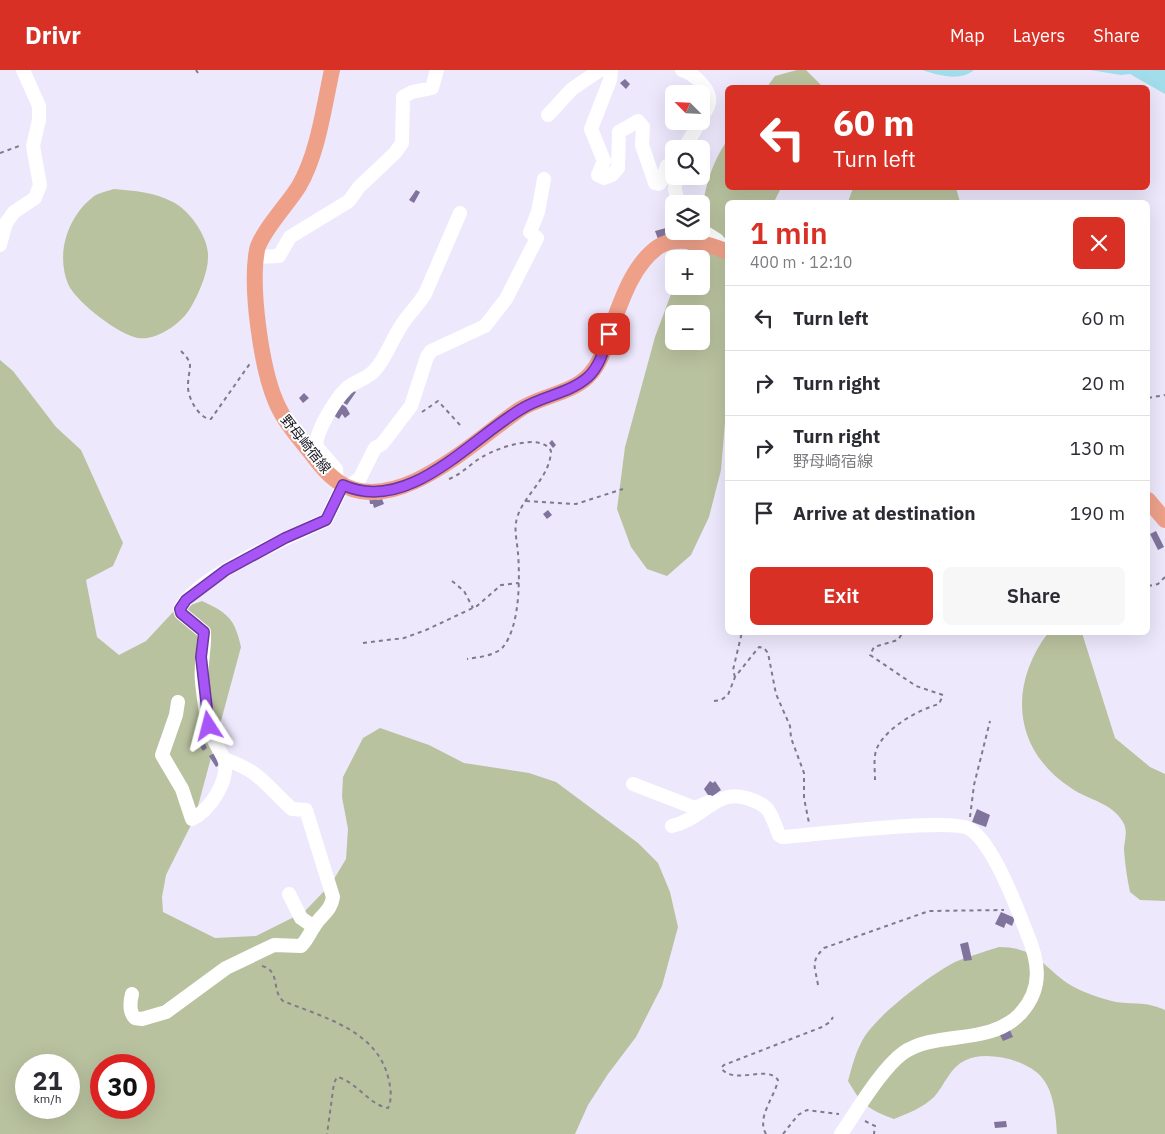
<!DOCTYPE html>
<html lang="en">
<head>
<meta charset="utf-8">
<style>
  :root { --surface:#fff; --page:#f7f7f7; --text:#2b2b33; --muted:#7c7c81; --line:#e1e1e2; --accent:#d93025 }
  body { margin:0; font-family:"IBM Plex Sans","Noto Sans JP",sans-serif; background:var(--page); color:var(--text); height:100vh; display:flex; flex-direction:column; font-size:19px; white-space:nowrap }
  * { box-sizing:border-box; margin:0 }
  p { font-size:16px; color:var(--muted) }
  .icon { flex:none; width:28px; height:28px; fill:none; stroke:currentColor; stroke-width:2; stroke-linecap:round; stroke-linejoin:round }
  .map { position:relative; flex:1; overflow:hidden }
  .details { position:absolute; left:725px; top:130px; width:425px; height:435px; display:flex; flex-direction:column; background:var(--surface); border-radius:8px; box-shadow:0 5px 20px #0002 }
  .details>* { flex:none }
  .guide { position:absolute; left:725px; top:15px; width:425px; height:105px; border-radius:8px; box-shadow:0 5px 20px #0002; background:#d93025; color:#fff; overflow:hidden }
  .needle { width:32px; rotate:294deg }
  .buttons { position:absolute; left:665px; top:15px; display:grid; gap:10px }
  .buttons a { display:grid; place-items:center; width:45px; height:45px; border-radius:8px; background:var(--surface); box-shadow:0 5px 20px #0002; font-size:25px }
  .speed { position:absolute; left:15px; top:984px; display:flex; gap:10px; font-size:25px; font-weight:700; text-align:center }
  .speed>* { display:grid; place-content:center; width:65px; height:65px; border-radius:50%; background:var(--surface); box-shadow:0 5px 20px #0002; line-height:1 }
  .speed small { font-size:12px; font-weight:400 }
  .speed .limit { border:8px solid #d22; background:#fff; color:#111 }
  .pin { position:absolute; display:grid; place-items:center; width:42px; height:42px; color:#fff; margin:-21px; border-radius:10px; box-shadow:0 2px 8px #0006 }
  .me { position:absolute; width:55px; margin:-28px; rotate:351deg; stroke-linejoin:round; filter:drop-shadow(0 0 4px #0008) }
  .turn { display:flex; align-items:center; gap:18px; height:105px; padding:0 25px; font-size:22px }
  .turn .icon { width:65px; height:65px; stroke-width:2.5 }
  .turn b { display:block; font-size:35px; line-height:42px }
  .round { display:grid; place-items:center; flex:none; width:52px; height:52px; border-radius:8px; background:var(--page) }
  .headline { display:flex; align-items:center; justify-content:space-between; height:85px; padding:0 25px }
  h1 { font-size:30px; font-weight:600; line-height:38px; color:var(--accent) }
  .button { display:flex; gap:10px; margin-top:auto; padding:10px 25px }
  .button a { flex:1; height:58px; border-radius:8px; background:var(--accent); color:#fff; font-size:20px; font-weight:600; line-height:58px; text-align:center }
  .button a+a { background:var(--page); color:var(--text) }
  ul { padding:0; list-style:none }
  li { display:flex; align-items:center; gap:15px; height:65px; padding:0 25px; border-top:1px solid var(--line) }
  li div { flex:1 }
  li b { display:block; font-size:19px }
  li em { font-style:normal }
  header { display:flex; align-items:center; gap:30px; box-sizing:border-box; height:70px; padding:0 25px; background:var(--accent); color:#fff }
  header strong { font-size:24px }
  nav { display:flex; gap:28px; margin-inline-start:auto; font-size:18px }
  .map>svg:first-child { display:block }
  .green { fill:#b9c29f; fill-rule:evenodd }
  .water { fill:#a2ddeb }
  .building { fill:#80749c }
  .lines { fill:none; stroke-linecap:round; stroke-linejoin:round }
  .path { stroke:#7f7b8a; stroke-width:2; stroke-dasharray:4 4; stroke-linecap:butt }
  .minor { stroke:#fff; stroke-width:14 }
  .major { stroke:#eea089; stroke-width:16 }
  .route-casing { stroke:#6d37a1; stroke-width:12 }
  .route { stroke:#a855f7; stroke-width:9 }
  .labels { text-anchor:middle; dominant-baseline:central; stroke-width:4; stroke-linejoin:round; paint-order:stroke }
  .street-label { font-size:14px; fill:#191621; stroke:#fff }
</style>
</head>
<body>
<header>
<strong>Drivr</strong>
<nav><a>Map</a><a>Layers</a><a>Share</a></nav>
</header>
<div class="map">
<svg width="1165" height="1064" viewBox="0 0 1165 1064">
  <rect width="100%" height="100%" fill="#ede8fc"/>
  <path class="green" d="M 797,0 L 806,0 L 823,17 L 767,17 L 775,6 Z
    M 727,71 L 728,118 L 781,118 L 774,132 L 728,132 L 727,328 L 721,400 L 709,447 L 691,485 L 667,506 L 647,499 L 631,477 L 617,439 L 625,377 L 655,267 L 674,216 L 701,216 L 701,189 L 684,189 L 694,161 L 701,161 C 701,131 709,96 727,71 ZM 674,244 L 701,244 L 701,271 L 674,271 Z
    M 853,118 L 956,118 L 960,132 L 848,132 Z
    M 114,119 C 135,121 154,122 173,132 C 189,140 207,165 208,184 C 209,201 199,223 191,237 C 182,253 157,271 138,268 C 119,265 78,233 69,216 C 55,186 67,147 93,127 C 98,123 108,121 114,119 Z
    M 0,290 L 13,301 L 56,357 L 81,380 L 123,473 L 113,496 L 86,510 L 97,567 L 119,585 L 146,571 L 174,541 L 202,531 C 228,543 235,549 241,577 L 195,747 L 166,805 L 162,827 L 163,842 L 215,868 L 256,866 L 304,842 L 331,814 L 346,789 L 348,759 L 342,727 L 343,707 L 363,668 L 380,658 L 429,675 L 464,693 L 529,703 L 556,712 L 638,773 L 658,793 L 670,822 L 678,857 L 662,916 L 636,967 L 608,1004 L 588,1035 L 575,1064 L 0,1064 ZM 26,995 L 69,995 L 69,1038 L 26,1038 ZM 101,995 L 144,995 L 144,1038 L 101,1038 Z
    M 1048,563 L 1082,563 L 1115,668 L 1150,697 L 1165,704 L 1165,831 L 1140,830 L 1130,822 C 1127,808 1125,794 1124,780 C 1124,771 1128,763 1124,754 C 1114,733 1088,730 1071,718 C 1013,680 1008,616 1048,563 Z
    M 999,877 C 1038,877 1043,898 1072,916 C 1084,923 1103,929 1116,932 C 1136,935 1145,931 1165,940 L 1165,1064 L 1057,1064 C 1056,1047 1054,1023 1043,1009 C 1030,990 986,980 966,990 C 950,997 945,1015 934,1027 C 924,1037 907,1044 894,1049 C 869,1040 861,1034 848,1011 C 852,997 855,984 862,971 C 875,946 930,905 955,892 C 969,886 984,882 999,877 Z"/>
  <path class="water" d="M 922,0 L 974,0 C 960,12 938,5 922,0 Z
    M 1090,0 L 1165,0 L 1165,24 L 1130,4 L 1121,5 Z"/>
  <path class="building" d="M 625,9 L 630,14 L 626,19 L 620,13 Z
    M 416,120 L 420,122 L 414,133 L 409,130 Z
    M 666,158 L 668,165 L 658,169 L 655,161 Z
    M 351,319 L 356,322 L 347,335 L 342,332 Z
    M 304,323 L 309,328 L 303,333 L 299,328 Z
    M 340,333 L 346,337 L 350,344 L 345,348 L 342,344 L 339,349 L 333,345 Z
    M 552,370 L 556,375 L 553,378 L 549,373 Z
    M 376,426 L 377,430 L 382,429 L 384,434 L 374,438 L 373,434 L 370,434 L 369,427 Z
    M 548,440 L 552,445 L 547,449 L 543,444 Z
    M 1156,461 L 1164,477 L 1158,480 L 1150,464 Z
    M 204,672 L 207,678 L 203,681 L 199,675 Z
    M 214,683 L 221,694 L 216,697 L 209,686 Z
    M 710,711 L 713,713 L 715,711 L 721,720 L 710,728 L 704,719 Z
    M 977,739 L 990,745 L 986,757 L 972,752 Z
    M 1001,842 L 1015,848 L 1012,856 L 1006,853 L 1004,858 L 995,854 Z
    M 968,872 L 972,890 L 964,891 L 960,874 Z
    M 1009,958 L 1013,967 L 1003,971 L 999,963 Z
    M 1006,1051 L 1007,1057 L 995,1058 L 994,1052 Z"/>
  <g class="lines">
    <path class="path" d="M 196,0 L 198,3
      M 0,83 L 22,75
      M 181,281 C 185,285 189,289 190,295 C 190,301 188,308 188,315 C 187,327 199,349 211,349 L 251,292
      M 1148,328 L 1165,325
      M 422,342 L 438,331 L 460,355
      M 449,409 C 462,404 470,394 482,387 C 497,378 541,362 551,381 C 550,407 526,423 518,445 C 513,458 517,470 518,483 C 520,509 520,556 503,577 C 495,586 478,587 467,589
      M 526,431 L 576,434 L 623,419
      M 452,511 L 464,521 L 473,538
      M 1148,516 L 1158,514 L 1165,507
      M 363,573 L 404,568 L 426,560 L 477,536 L 501,515 L 519,513
      M 735,607 L 733,600 L 742,562
      M 714,631 L 721,630 L 728,625 L 735,607 L 759,577 L 764,578 L 768,583 L 776,624 L 790,656 L 791,668 L 804,703 L 804,728 L 809,753
      M 875,710 C 875,700 873,687 877,678 C 887,657 918,640 939,634 L 943,625 L 916,616 L 870,585 L 874,577 L 898,570 L 903,562
      M 970,747 L 974,715 L 990,651
      M 262,896 C 281,901 271,920 283,931 C 325,948 379,961 389,1011 C 391,1020 392,1030 388,1038 C 369,1035 356,1011 337,1007 L 334,1013 L 327,1064
      M 818,915 C 815,896 810,892 824,878 L 929,841 L 1004,840
      M 865,1051 L 875,1056 L 874,1064
      M 766,1064 C 756,1047 775,1027 778,1010 C 767,994 734,1016 721,998 L 724,995 L 822,957 L 830,952 L 833,947
      M 783,1064 L 798,1045 L 807,1040 L 839,1044"/>
    <path class="minor" d="M 611,0 L 610,10 L 591,59 L 604,91 L 598,105 L 604,108 L 612,105 L 618,98 L 619,62 L 638,51 L 643,57 L 642,75 L 655,113 L 659,114 L 662,110 L 667,96 L 674,96
      M 682,0 C 693,3 712,20 709,33 C 708,38 704,44 701,48
      M 548,45 L 572,19 L 600,0
      M 684,79 L 700,51
      M 676,106 L 675,119 L 678,134
      M 701,160 L 717,170 L 726,180
      M 0,175 L 6,153 L 14,142 L 35,128 L 40,115 L 33,76 L 39,50 L 39,36 L 23,0
      M 257,187 L 279,186 L 290,167 L 349,131 L 359,117 L 395,83 L 402,73 L 403,27 L 412,22 L 432,18 L 437,0
      M 337,411 L 336,399 L 316,376 C 316,361 335,330 346,319 C 354,311 366,310 375,300 C 385,289 390,274 398,261 C 405,247 417,237 425,224 L 460,143
      M 348,417 L 360,408 L 375,378 L 382,374 L 411,336 L 427,287 L 431,281 L 485,256 L 506,229 L 537,168 L 530,162 L 538,142 L 544,109
      M 178,632 L 176,645 L 162,685 L 182,719 L 192,749 C 210,740 228,712 225,692 C 223,684 216,676 213,668 C 206,651 204,630 202,612 C 200,593 205,579 204,562 L 181,543 L 180,539 C 196,506 292,466 326,450 L 343,415
      M 633,714 L 695,738 L 709,732
      M 672,756 C 695,751 710,731 728,727 C 739,724 761,731 768,740 C 773,747 776,758 779,765 L 782,767 C 812,765 952,747 970,759 C 993,774 1016,835 1026,861 C 1039,891 1044,918 1020,944 C 989,976 936,960 903,983 C 882,998 856,1042 841,1064
      M 289,824 L 301,848 L 314,857
      M 132,924 C 130,932 129,942 135,948 L 142,949 L 166,942 L 226,898 L 274,875 L 301,876 C 308,869 310,862 315,855 C 322,844 331,841 333,827 L 306,740 L 292,739 C 265,715 262,702 224,689"/>
    <path class="major" d="M 332,0 C 324,36 318,84 299,116 C 289,133 261,162 257,180 C 250,217 261,297 276,332 C 284,351 298,367 311,383 C 319,394 327,404 337,411 C 393,452 476,369 519,340 C 541,325 574,324 591,303 C 601,292 604,278 609,264 C 620,235 631,196 658,177 C 676,164 709,174 728,182
      M 1148,430 L 1165,450"/>
  </g>
  <g class="lines">
    <defs>
      <path id="route" d="M 209,656 L 201,587 L 204,562 L 181,543 L 180,539 L 186,530 L 226,500 L 285,468 L 326,450 L 343,415 C 409,445 472,367 523,338 C 543,326 570,323 588,307 C 600,296 604,279 609,264"/>
    </defs>
    <use href="#route" class="route-casing"/>
    <use href="#route" class="route"/>
  </g>
  <g class="labels">
    <g class="street-label">
      <text transform="translate(306 374) rotate(51)">野母崎宿線</text>
    </g>
  </g>
</svg>
<div class="buttons">
<a><svg class="needle" viewBox="-14 -14 28 28"><path d="M0-13l5 13h-10z" fill="#e53935"/><path d="M0 13l5-13h-10z" fill="#7c7c81"/></svg></a>
<a><svg class="icon" aria-label="search" viewBox="0 0 24 24"><circle cx="10" cy="10" r="6"/><path d="M15 15l6 6"/></svg></a>
<a><svg class="icon" aria-label="layers" viewBox="0 0 24 24"><path d="M12 4l9 5-9 5-9-5zM3 14l9 5 9-5"/></svg></a>
<a>+</a>
<a>−</a>
</div>
<div class="speed"><div>21<small>km/h</small></div><div class="limit">30</div></div>
<div class="pin" style="left:609px;top:264px;background:#d93025"><svg class="icon" aria-label="arrive" viewBox="0 0 24 24"><path d="M6 21V4h12l-3 4 3 4H6"/></svg></div>
<svg class="me" style="left:209px;top:656px" viewBox="-20 -20 40 40"><path d="M0-17L14 15 0 8-14 15z" fill="#a855f7" stroke="#fff" stroke-width="4"/></svg>
<div class="guide">
<div class="turn"><svg class="icon" aria-label="left" viewBox="0 0 24 24"><path d="M17 20v-9H6M10 6l-5 5 5 5"/></svg><div><b>60 m</b>Turn left</div></div>
</div>
<section class="details">
<div class="headline"><div><h1>1 min</h1><p>400 m · 12:10</p></div><a class="round" style="background:#d93025;color:#fff"><svg class="icon" aria-label="close" viewBox="0 0 24 24"><path d="M6 6l12 12M18 6L6 18"/></svg></a></div>
<ul>
<li><svg class="icon" aria-label="left" viewBox="0 0 24 24"><path d="M17 20v-9H6M10 6l-5 5 5 5"/></svg><div><b>Turn left</b></div><em>60 m</em></li>
<li><svg class="icon" aria-label="right" viewBox="0 0 24 24"><path d="M7 20v-9h11M14 6l5 5-5 5"/></svg><div><b>Turn right</b></div><em>20 m</em></li>
<li><svg class="icon" aria-label="right" viewBox="0 0 24 24"><path d="M7 20v-9h11M14 6l5 5-5 5"/></svg><div><b>Turn right</b><p>野母崎宿線</p></div><em>130 m</em></li>
<li><svg class="icon" aria-label="arrive" viewBox="0 0 24 24"><path d="M6 21V4h12l-3 4 3 4H6"/></svg><div><b>Arrive at destination</b></div><em>190 m</em></li>
</ul>
<div class="button"><a>Exit</a><a>Share</a></div>
</section>
</div>
</body>
</html>
